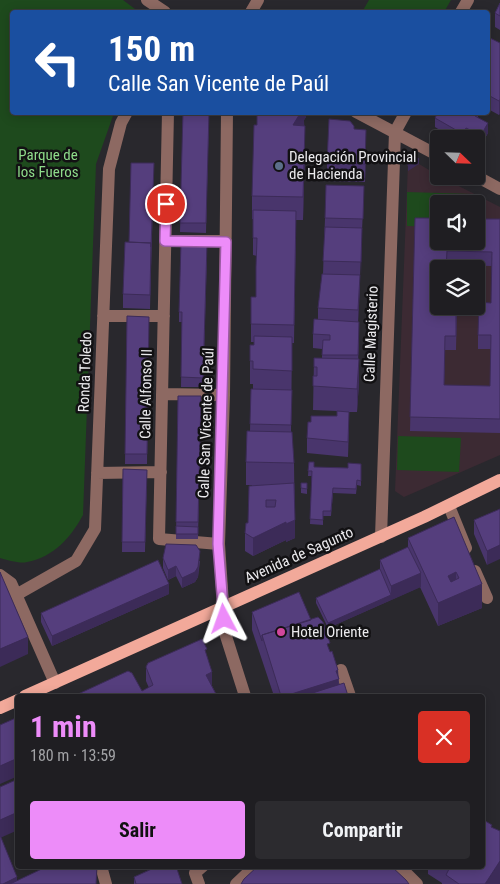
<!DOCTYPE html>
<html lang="es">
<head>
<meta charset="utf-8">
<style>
  :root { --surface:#1f1e22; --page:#2c2b2f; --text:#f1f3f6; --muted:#a1a2a5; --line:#3c3c40; --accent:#ed8cf9 }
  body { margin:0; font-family:"Roboto Condensed",sans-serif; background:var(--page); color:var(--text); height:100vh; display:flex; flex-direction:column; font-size:19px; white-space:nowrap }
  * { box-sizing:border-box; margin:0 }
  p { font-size:16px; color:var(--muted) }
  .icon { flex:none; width:28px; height:28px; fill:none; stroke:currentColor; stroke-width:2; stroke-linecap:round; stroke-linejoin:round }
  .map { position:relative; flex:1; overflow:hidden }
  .details { position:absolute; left:15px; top:694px; width:470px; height:175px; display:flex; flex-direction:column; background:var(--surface); border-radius:5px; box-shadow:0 2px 12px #0003,0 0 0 1px var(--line) }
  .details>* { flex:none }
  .guide { position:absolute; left:10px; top:10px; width:480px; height:105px; border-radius:5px; box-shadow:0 2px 12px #0003,0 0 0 1px var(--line); background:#1a4fa0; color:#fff; overflow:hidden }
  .needle { width:32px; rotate:113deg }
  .tools { position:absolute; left:430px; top:130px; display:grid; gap:10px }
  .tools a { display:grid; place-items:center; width:55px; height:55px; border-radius:5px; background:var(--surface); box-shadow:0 2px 12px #0003,0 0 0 1px var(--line); font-size:25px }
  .pin { position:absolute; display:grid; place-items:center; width:42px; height:42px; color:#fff; margin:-21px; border:2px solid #fff; border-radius:50%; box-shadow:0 1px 5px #0007 }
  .me { position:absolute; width:55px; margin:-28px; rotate:356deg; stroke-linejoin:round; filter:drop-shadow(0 0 4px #0008) }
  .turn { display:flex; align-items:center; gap:18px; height:105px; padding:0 15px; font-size:22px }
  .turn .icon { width:65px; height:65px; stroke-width:2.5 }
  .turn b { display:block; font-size:35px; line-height:42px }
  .round { display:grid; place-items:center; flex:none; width:52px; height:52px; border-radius:5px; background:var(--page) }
  .overview { display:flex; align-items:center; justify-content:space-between; height:85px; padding:0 15px }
  h1 { font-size:30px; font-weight:700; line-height:38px; color:var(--accent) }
  .button { display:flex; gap:10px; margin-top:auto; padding:10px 15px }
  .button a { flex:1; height:58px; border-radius:5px; background:var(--accent); color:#111; font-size:20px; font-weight:700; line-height:58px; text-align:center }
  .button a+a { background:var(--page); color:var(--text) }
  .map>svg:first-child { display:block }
  .education { fill:#3c2a33; fill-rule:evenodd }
  .green { fill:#1e4a1d }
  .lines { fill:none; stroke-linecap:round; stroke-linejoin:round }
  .minor { stroke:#8d6962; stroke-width:12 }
  .major { stroke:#f2a99a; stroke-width:12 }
  .wall { fill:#49356c; fill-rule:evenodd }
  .shaded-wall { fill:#3c2b58 }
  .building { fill:#553e7d; stroke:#3c2b58; fill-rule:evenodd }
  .route-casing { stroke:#9a5ba2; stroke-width:12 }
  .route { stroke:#ed8cf9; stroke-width:9 }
  .service-dot { fill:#5c6f8a; stroke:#121113; stroke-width:2 }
  .hotel-dot { fill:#d1479c; stroke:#121113; stroke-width:2 }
  .labels { text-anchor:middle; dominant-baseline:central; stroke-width:5; stroke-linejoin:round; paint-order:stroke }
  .park-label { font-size:15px; fill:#8edb8a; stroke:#121113 }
  .poi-label { font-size:15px; fill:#ebeaed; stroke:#121113; text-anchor:start }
  .street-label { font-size:15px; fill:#ebeaed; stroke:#121113 }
</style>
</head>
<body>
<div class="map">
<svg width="500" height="884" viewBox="0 0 500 884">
  <rect width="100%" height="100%" fill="#29282d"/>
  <path class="education" d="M 414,161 L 439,176 L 500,207 L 500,455 L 404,497 L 395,491 L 408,164 ZM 439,204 L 476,204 L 476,241 L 439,241 ZM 439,269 L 476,269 L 476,306 L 439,306 Z"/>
  <path class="green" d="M 0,0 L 123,0 L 135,9 L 133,12 L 12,12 L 12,112 L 114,113 L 96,164 L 83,515 C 71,537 54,557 27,562 C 20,564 8,560 0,558 Z
    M 369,0 L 451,0 L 444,12 L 362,12 Z
    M 407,192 L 472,194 L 472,204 L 439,204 L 439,227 L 407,226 Z
    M 398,436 L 461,438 L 459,472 L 397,470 Z"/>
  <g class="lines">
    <path class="minor" d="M 147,0 L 165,12
      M 251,12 L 258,0
      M 461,12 L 468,0
      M 168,112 L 159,539 L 219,544
      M 227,112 L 224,395 L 219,544 L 225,633 L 245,696
      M 356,112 L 439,156
      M 476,176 L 500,189
      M 165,241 L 226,241
      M 103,316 L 164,316
      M 162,394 L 224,395
      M 97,473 L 161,472
      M 449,506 L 466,548
      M 381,537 L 395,132 L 406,112
      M 475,571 L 487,598
      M 0,575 L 11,583 L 55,683
      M 16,595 L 76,561 L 95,529 L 109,169 L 121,123 L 127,112
      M 341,670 L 350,696
      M 101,866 L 106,884
      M 399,866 L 417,884
      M 199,884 L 195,873 L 203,866
      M 236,884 L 255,866"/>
    <path class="major" d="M 25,696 L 424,517 L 500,480
      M 0,708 L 18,700"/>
  </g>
  <path class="wall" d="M 500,3 L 500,30 L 495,27 L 495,13 Z
    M 488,38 L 500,43 L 500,113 L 499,115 L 488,109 Z
    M 183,112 L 209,112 L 206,233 L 180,232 Z
    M 301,112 L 306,112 L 306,117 L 304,120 L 305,149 L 303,220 L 296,220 L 294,343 L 292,343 L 291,432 L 294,463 L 295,538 L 286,542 L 286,540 L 253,556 L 245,551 L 245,533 L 248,523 L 252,485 L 246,485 L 246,462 L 250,431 L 251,389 L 253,389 L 253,384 L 250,384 L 250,345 L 254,345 L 254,342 L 251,342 L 251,297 L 256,297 L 257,256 L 253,255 L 253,219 L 252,219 L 252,196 L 257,125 Z
    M 437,112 L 478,112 L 478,118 L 488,133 L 481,145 L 476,143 L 476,139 L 468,139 L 466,138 L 466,139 L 454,139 L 435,127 L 435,118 L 437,115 Z
    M 354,129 L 366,148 L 365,182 L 327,181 L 327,163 Z
    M 154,163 L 150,309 L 123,308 L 123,294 L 129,242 Z
    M 364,186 L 358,322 L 359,336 L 358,358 L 359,382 L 357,412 L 349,412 L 348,457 L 307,453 L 307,438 L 311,422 L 337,416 L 337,411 L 313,410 L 314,358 L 322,358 L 322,349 L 313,348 L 313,334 L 318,319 L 318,308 L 323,274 L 325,218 Z
    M 415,218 L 500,219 L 500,433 L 410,431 ZM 447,265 L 492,266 L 491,303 L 478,335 L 478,349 L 491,349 L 490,386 L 444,385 L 445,350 L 456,350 L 457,306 L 439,306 Z
    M 207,254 L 203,387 L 181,387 L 182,322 L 179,322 L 179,312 Z
    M 127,316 L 149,317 L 147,464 L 125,464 Z
    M 178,396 L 201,396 L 198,539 L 176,539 Z
    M 309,462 L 314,467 L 348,468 L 361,464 L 361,486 L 357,485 L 356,494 L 333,493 L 331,516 L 323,516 L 323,525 L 310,524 L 312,476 L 308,476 Z
    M 123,469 L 147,470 L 145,552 L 122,552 Z
    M 301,483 L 307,483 L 307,494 L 301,493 Z
    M 500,509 L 487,565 L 474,534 L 474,520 Z
    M 454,517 L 482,608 L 438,626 L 420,587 L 328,628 L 316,603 L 316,598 L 380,569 L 380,560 L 408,547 L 408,538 Z
    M 163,558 L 200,561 L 198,577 L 195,582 L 182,588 L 176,576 L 168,580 L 163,568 Z
    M 169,594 L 52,646 L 41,622 L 41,613 Z
    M 252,612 L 311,620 L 330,651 L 338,670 L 339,685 L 348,696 L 274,696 L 252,630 Z
    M 207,656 L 212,686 L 217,696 L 76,696 L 76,695 L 142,691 L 149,688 L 146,681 L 146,667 Z
    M 492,828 L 500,884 L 442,884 L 442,883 L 428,874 L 428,866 L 482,866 Z
    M 148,866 L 176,866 L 182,884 L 134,884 L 134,877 L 149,870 Z"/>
  <path class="shaded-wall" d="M 500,99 L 500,113 L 499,115 L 499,101 Z
    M 301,112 L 306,112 L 306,117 L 304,120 L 304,131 L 293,125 Z
    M 488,123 L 488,133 L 481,145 L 481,135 Z
    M 305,126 L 305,149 L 303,220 L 303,197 Z
    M 466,128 L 466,139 L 463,139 L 463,134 Z
    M 366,130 L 366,148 L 365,182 L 365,164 Z
    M 419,159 L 419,164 L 408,171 L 408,166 Z
    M 362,228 L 362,242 L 361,276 L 361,262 Z
    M 360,275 L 360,289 L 358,324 L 358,310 Z
    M 359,322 L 359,336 L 358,369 L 358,355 Z
    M 359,359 L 359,382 L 357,412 L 357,389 Z
    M 349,412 L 349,426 L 348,457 L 348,442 Z
    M 295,520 L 295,538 L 286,542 L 286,524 Z
    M 286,522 L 286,540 L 253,556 L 253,538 Z
    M 500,545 L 500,559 L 487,565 L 487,551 Z
    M 200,551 L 198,577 L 195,582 L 182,588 L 182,578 Z
    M 176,566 L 176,576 L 168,580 L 168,570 Z
    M 456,572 L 456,595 L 482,584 L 482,608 L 438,626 L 438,603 L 448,576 Z
    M 421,573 L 421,587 L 328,628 L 328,623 L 391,595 L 391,586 Z
    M 169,584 L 169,594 L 52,646 L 52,636 Z
    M 28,637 L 28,654 L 0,667 L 0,649 Z
    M 338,670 L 339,696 L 285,696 L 336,671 Z
    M 212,672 L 212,686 L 206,689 L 206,675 Z
    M 18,758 L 18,776 L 0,784 L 0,766 Z
    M 18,812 L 18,830 L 0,838 L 0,820 Z
    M 500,861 L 500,884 L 485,884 Z
    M 17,877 L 17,884 L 3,884 Z"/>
  <path class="building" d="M 500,3 L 500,16 L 495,13 Z
    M 488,38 L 490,38 L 500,43 L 500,99 L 499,101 L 488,95 Z
    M 183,112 L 209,112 L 206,223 L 180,223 Z
    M 257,112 L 301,112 L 293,125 L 305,126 L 303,197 L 252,196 L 254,125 L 257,125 Z
    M 438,112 L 477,112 L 475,116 L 488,123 L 481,135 L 466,128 L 463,134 L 435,118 Z
    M 329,119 L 350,121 L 354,126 L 354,129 L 366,130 L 365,164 L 327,163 Z
    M 414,156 L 419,159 L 408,166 L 408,159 Z
    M 131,163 L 154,163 L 151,247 L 151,243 L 129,242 Z
    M 326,185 L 364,186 L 363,219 L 325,218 Z
    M 253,210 L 296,211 L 294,325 L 251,324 L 251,297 L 256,297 L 256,267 L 257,238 L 253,238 Z
    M 415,218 L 439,218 L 439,241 L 476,241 L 476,219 L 500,219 L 500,419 L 410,417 ZM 447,251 L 492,252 L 491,303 L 479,302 L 478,335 L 491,335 L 490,386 L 444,385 L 445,336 L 456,336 L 456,306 L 439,306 L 439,269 L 446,269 Z
    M 325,227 L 362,228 L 361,262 L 323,261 Z
    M 125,242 L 151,243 L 150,295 L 123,294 Z
    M 181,243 L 207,244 L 203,378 L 181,377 L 182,312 L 179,312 Z
    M 322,274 L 360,275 L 358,310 L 318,308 Z
    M 127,316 L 149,317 L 147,454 L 125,454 Z
    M 314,319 L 359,322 L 358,355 L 322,355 L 323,340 L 330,340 L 330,335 L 313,334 Z
    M 254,336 L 292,337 L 292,371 L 253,369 L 253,361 L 250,361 L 250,345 L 254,345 Z
    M 314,358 L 359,359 L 357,389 L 313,386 L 313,376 L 317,376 L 317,367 L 314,367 Z
    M 251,389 L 292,390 L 291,425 L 250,424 Z
    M 178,396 L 201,396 L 198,522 L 176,522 Z
    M 337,411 L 349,412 L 348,442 L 307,438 L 308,422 L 311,422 L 311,416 L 337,416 Z
    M 247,431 L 292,432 L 294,463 L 246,462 Z
    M 309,462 L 314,462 L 314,467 L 348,468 L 348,463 L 361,464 L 361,481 L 357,480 L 356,489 L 333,488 L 331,511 L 323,511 L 323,520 L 310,519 L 312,471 L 308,471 Z
    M 123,469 L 147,470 L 145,542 L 122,542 Z
    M 294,483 L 295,520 L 286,524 L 286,522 L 253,538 L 245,533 L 246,523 L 248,523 L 249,486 ZM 266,500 L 276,500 L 275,507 L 266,507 Z
    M 301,483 L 307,483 L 307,489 L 301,488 Z
    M 500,509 L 500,545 L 487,551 L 474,520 Z
    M 454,517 L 482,584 L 438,603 L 408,538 ZM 456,572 L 459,578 L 451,582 L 448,576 Z
    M 176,526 L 198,527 L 198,534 L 176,534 Z
    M 166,544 L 196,545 L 200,551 L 198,567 L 195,572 L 182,578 L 176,566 L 168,570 L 163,558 Z
    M 408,547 L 421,573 L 391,586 L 380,560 Z
    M 158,560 L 169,584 L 52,636 L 41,613 Z
    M 380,569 L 391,595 L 328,623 L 316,598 Z
    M 0,572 L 28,637 L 0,649 Z
    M 299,592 L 311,620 L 262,635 L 262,641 L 252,612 Z
    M 318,617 L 323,622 L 330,643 L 327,644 L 330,652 L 332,651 L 338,670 L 336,671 L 339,679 L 285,696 L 281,696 L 262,635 Z
    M 202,639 L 207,649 L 205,650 L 212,672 L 206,675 L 217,696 L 174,696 L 173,694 L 169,696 L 77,696 L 76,695 L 128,671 L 132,673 L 142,691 L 153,685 L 146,667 L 148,663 Z
    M 344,683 L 348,696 L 303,696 Z
    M 18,717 L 18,758 L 0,766 L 0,725 Z
    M 18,779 L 18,812 L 0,820 L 0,787 Z
    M 482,819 L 492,825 L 491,827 L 500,831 L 500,861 L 485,884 L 459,884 L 446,875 L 449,869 L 444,866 L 482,866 Z
    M 0,835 L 17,877 L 3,884 L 0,884 Z
    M 48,866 L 97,866 L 96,884 L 10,884 Z
    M 153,866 L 176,866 L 182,884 L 136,884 L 134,877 L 154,868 Z
    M 258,866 L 391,866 L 406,880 L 409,884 L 241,884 L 244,879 Z"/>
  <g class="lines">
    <defs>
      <path id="route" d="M 166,204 L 165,241 L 226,242 L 218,544 L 224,619"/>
    </defs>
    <use href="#route" class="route-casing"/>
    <use href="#route" class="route"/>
  </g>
  <circle class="service-dot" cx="279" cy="166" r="5"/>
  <circle class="hotel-dot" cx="281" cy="632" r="5"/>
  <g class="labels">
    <g class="park-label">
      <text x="48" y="155">Parque de<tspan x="48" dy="17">los Fueros</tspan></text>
    </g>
    <g class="poi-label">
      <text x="289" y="157">Delegación Provincial<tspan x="289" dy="17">de Hacienda</tspan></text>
      <text x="291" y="632">Hotel Oriente</text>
    </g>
    <g class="street-label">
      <text transform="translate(371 334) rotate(-88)">Calle Magisterio</text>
      <text transform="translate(85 372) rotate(-88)">Ronda Toledo</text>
      <text transform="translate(146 394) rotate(-89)">Calle Alfonso II</text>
      <text transform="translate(206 423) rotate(-88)">Calle San Vicente de Paúl</text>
      <text transform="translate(299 555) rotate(-24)">Avenida de Sagunto</text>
    </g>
  </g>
</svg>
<div class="tools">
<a><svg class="needle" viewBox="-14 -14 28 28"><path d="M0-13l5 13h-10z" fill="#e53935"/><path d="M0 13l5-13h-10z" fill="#a1a2a5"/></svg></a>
<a><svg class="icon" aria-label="sound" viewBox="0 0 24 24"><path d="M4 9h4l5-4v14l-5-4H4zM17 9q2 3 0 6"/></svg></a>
<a><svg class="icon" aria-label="layers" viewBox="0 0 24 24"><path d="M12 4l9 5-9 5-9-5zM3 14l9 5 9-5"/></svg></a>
</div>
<div class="pin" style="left:166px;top:204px;background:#d93025"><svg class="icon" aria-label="arrive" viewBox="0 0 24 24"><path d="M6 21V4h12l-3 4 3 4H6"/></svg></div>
<svg class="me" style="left:224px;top:619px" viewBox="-20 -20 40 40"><path d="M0-17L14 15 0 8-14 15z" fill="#ed8cf9" stroke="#fff" stroke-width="4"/></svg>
<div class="guide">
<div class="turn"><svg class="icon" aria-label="left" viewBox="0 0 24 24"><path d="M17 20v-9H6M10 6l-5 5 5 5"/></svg><div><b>150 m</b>Calle San Vicente de Paúl</div></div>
</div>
<section class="details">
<div class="overview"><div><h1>1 min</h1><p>180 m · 13:59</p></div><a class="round" style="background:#d93025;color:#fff"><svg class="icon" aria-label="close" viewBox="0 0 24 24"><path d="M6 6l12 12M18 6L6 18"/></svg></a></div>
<div class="button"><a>Salir</a><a>Compartir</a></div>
</section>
</div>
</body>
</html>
